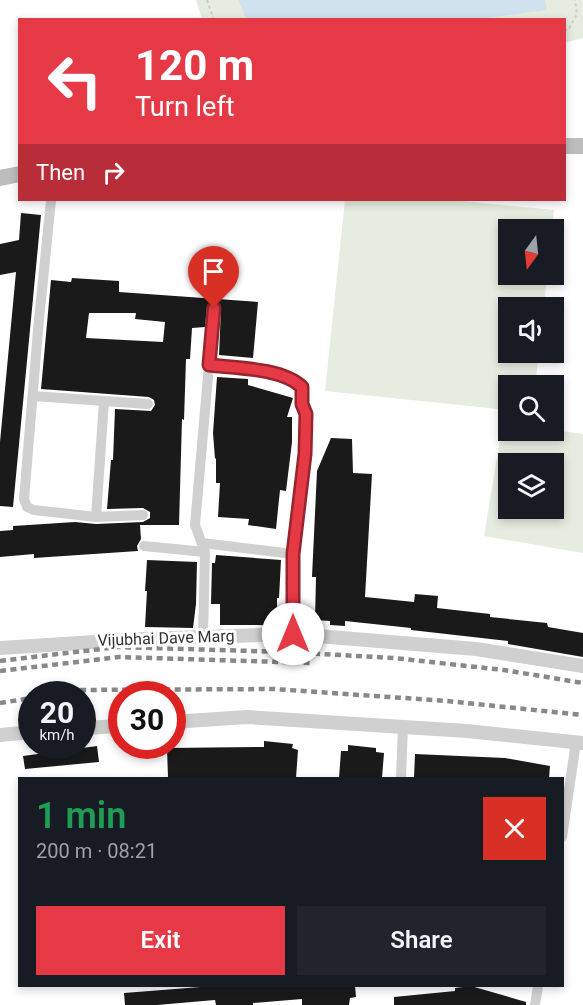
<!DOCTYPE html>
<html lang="en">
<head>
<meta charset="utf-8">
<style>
  :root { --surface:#171b24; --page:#20242c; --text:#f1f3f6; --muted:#9ea1a6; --accent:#e63946 }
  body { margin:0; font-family:Roboto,sans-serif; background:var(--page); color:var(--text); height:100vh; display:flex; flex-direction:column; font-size:22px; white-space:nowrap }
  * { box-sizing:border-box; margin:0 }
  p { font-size:20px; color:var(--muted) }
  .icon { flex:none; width:33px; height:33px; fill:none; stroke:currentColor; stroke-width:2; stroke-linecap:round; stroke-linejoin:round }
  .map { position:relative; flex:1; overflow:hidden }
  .sheet { position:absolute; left:18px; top:777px; width:546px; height:210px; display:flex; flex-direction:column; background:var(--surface); border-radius:0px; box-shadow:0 3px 9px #0003 }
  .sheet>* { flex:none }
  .top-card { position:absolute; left:18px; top:18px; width:548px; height:183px; border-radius:0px; box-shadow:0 3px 9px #0003; background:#e63946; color:#fff; overflow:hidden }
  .needle { width:39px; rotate:195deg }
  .fabs { position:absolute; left:498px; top:219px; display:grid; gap:12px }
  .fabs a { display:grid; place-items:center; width:66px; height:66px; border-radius:0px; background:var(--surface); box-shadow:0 3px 9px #0003; font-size:30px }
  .speed { position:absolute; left:18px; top:681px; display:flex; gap:12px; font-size:30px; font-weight:700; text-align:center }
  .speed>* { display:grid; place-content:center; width:78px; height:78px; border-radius:50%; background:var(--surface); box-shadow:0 3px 9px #0003; line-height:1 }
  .speed small { font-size:15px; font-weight:400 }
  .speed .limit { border:9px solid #d22; background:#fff; color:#111 }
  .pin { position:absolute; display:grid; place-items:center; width:51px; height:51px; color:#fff; margin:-62px -26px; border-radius:50% 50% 50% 0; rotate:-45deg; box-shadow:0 0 6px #0007 }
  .pin .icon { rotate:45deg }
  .me { position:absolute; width:66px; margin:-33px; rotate:0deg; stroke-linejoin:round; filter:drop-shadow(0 0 4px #0008) }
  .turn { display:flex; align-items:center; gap:21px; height:126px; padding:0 18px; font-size:27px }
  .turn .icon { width:78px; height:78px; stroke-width:2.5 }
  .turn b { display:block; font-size:42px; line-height:51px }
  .then { display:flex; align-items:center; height:57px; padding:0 18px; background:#0003; gap:12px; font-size:22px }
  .round { display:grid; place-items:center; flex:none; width:63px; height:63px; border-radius:0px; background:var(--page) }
  .head { display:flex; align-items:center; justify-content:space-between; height:102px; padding:0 18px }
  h1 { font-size:36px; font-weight:600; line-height:45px; color:#1e9e55 }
  .button { display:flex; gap:12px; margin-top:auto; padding:12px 18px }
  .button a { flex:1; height:69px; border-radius:0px; background:var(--accent); color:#fff; font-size:24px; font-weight:600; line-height:69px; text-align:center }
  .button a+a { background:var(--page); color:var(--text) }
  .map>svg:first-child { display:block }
  .green { fill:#e6ecdf; fill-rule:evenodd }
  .water { fill:#cfe2ee }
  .building { fill:#1a1a1a; fill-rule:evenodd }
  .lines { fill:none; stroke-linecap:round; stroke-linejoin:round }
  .path { stroke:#cdcdcd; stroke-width:2; stroke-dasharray:3 3; stroke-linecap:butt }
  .minor { stroke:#d0d0d0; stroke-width:10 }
  .tertiary { stroke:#d0d0d0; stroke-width:14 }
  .secondary { stroke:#bdbdbd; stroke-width:16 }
  .rail { stroke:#888; stroke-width:4.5; stroke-dasharray:6 4.5; stroke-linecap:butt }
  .route-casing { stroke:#96252e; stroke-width:15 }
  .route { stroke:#e63946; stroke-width:10 }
  .labels { text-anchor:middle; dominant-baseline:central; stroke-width:6; stroke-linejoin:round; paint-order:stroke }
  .street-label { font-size:16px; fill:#333; stroke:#fff }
</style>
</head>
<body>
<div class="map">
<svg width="583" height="1005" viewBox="0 0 583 1005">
  <rect width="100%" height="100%" fill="#fff"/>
  <path class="green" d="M 196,0 L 583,0 L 583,38 L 564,43 L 564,20 L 202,19 Z
    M 345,200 L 451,200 L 554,210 L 552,229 L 508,230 L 508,274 L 547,275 L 544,307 L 508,308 L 508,352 L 539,353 L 535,385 L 508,386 L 508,410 L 325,391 Z
    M 503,421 L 508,422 L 508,430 L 554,430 L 583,434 L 583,553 L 484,536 ZM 508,464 L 554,464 L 554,508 L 508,508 Z"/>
  <path class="water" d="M 238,0 L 545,0 L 547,10 L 471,20 L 247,20 Z"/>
  <path class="building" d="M 21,213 L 41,215 L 13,507 L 0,506 L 0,442 L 16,272 L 0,275 L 0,244 L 19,240 Z
    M 72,278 L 119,281 L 119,292 L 258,302 L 253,358 L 219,355 L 221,308 L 218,302 L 210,302 L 207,307 L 205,327 L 192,328 L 190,359 L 186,359 L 184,420 L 182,419 L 179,525 L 140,525 L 141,539 L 137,546 L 138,551 L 34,558 L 34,554 L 0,557 L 0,531 L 13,530 L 13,526 L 75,522 L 96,524 L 143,522 L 150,518 L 150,512 L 143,508 L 107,509 L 111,460 L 113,460 L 115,409 L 151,411 L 155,405 L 154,400 L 149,397 L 41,389 L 51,280 L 71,282 ZM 89,313 L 136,313 L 135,319 L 165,322 L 163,342 L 86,338 Z
    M 217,377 L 248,379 L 248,385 L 293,398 L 287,417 L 292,417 L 292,442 L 286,491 L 280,490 L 276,529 L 248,525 L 249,519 L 218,517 L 220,483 L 216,483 L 216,458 L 215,459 L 213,433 Z
    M 331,438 L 352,439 L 353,473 L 372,474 L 365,597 L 414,602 L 415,594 L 438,596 L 437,608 L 490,614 L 490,617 L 547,623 L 548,627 L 583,633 L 583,657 L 508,644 L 508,641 L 411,630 L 411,628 L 345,621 L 345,626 L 330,625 L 330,621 L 315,620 L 316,577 L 312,577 L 317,471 Z
    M 216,555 L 281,560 L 279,598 L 277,598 L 277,616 L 273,616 L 273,625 L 220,625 L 220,604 L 211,604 L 212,563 L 215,563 Z
    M 147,560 L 197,562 L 196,604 L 193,628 L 145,627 L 147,591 L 145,591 Z
    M 264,741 L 293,744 L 292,748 L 298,750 L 296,778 L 168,778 L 167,748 L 264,747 Z
    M 348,745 L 376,748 L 376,752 L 384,753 L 382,778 L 339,778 L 341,751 L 348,751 Z
    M 97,746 L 99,762 L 25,769 L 23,756 Z
    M 415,754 L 505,758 L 550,766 L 549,778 L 414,778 Z
    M 213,986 L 355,986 L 356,997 L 350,998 L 349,1005 L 302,1005 L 302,999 L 253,1003 L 253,1005 L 216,1005 L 215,1000 L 157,1005 L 125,1005 L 124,993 Z
    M 471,986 L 526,1002 L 526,1005 L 394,1005 L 394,997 L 455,991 L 455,988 Z"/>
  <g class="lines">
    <path class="path" d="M 207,0 L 214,20
      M 564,30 L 568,30 L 577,14 L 575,0"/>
    <path class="minor" d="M 209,365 C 236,368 282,368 302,387 L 302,404 L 306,414 L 305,454 L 293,554 L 293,634
      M 33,396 L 104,401 L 96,517 L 34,510 L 27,507 L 24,499 L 38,330 L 51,200
      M 104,401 L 148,404
      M 96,517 L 143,515
      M 202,543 L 293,554
      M 144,546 L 205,552
      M 203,636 L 205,552 L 195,525 L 214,308
      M 401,778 L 403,726
      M 562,837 L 576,742
      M 535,1005 L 538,986"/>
    <path class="tertiary" d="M 0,648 L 142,639 L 293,634 L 476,649 L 583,666
      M 172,722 L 247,717 L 467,731 L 583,743
      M 82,728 L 122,726
      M 0,735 L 32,732"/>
    <path class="secondary" d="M 564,146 L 583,146
      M 0,178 L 20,174"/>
    <path class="rail" d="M 0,661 L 118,647 L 285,652 L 394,658 L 504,670 L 583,683
      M 0,671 L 119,657 L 312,663
      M 49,694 L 75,690 L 274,689 L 447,701 L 583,715
      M 0,703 L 32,698"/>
  </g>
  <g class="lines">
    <defs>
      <path id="route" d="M 214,308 L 209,365 C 236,368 282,368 302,387 L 302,404 L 306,414 L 305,454 L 293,554 L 293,634"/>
    </defs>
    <use href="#route" class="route-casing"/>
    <use href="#route" class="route"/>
  </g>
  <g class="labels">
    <g class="street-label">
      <text transform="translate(166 638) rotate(-2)">Vijubhai Dave Marg</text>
    </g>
  </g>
</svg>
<div class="fabs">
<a><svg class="needle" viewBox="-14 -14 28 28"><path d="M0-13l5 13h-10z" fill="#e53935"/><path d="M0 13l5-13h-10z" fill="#9ea1a6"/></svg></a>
<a><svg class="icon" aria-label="sound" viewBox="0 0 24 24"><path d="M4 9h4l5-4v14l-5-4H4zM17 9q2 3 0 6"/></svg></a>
<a><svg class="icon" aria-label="search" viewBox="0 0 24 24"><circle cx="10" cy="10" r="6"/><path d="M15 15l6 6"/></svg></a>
<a><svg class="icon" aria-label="layers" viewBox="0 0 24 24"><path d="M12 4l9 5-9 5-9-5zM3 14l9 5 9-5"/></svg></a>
</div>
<div class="speed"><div>20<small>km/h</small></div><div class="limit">30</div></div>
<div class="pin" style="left:214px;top:308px;background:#d93025"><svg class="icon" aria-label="arrive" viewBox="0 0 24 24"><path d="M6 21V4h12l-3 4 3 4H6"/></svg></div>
<svg class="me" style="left:293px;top:634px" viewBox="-20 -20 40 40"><circle r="19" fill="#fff"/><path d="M0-13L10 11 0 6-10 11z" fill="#e63946"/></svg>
<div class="top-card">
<div class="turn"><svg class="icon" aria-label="left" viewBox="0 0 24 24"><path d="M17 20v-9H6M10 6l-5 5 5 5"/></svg><div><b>120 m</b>Turn left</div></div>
<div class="then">Then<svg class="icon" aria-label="right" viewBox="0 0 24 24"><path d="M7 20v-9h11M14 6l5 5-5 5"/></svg></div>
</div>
<section class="sheet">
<div class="head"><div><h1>1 min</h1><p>200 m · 08:21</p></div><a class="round" style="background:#d93025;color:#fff"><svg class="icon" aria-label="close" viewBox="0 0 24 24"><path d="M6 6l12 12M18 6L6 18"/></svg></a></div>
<div class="button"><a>Exit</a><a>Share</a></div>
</section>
</div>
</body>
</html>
